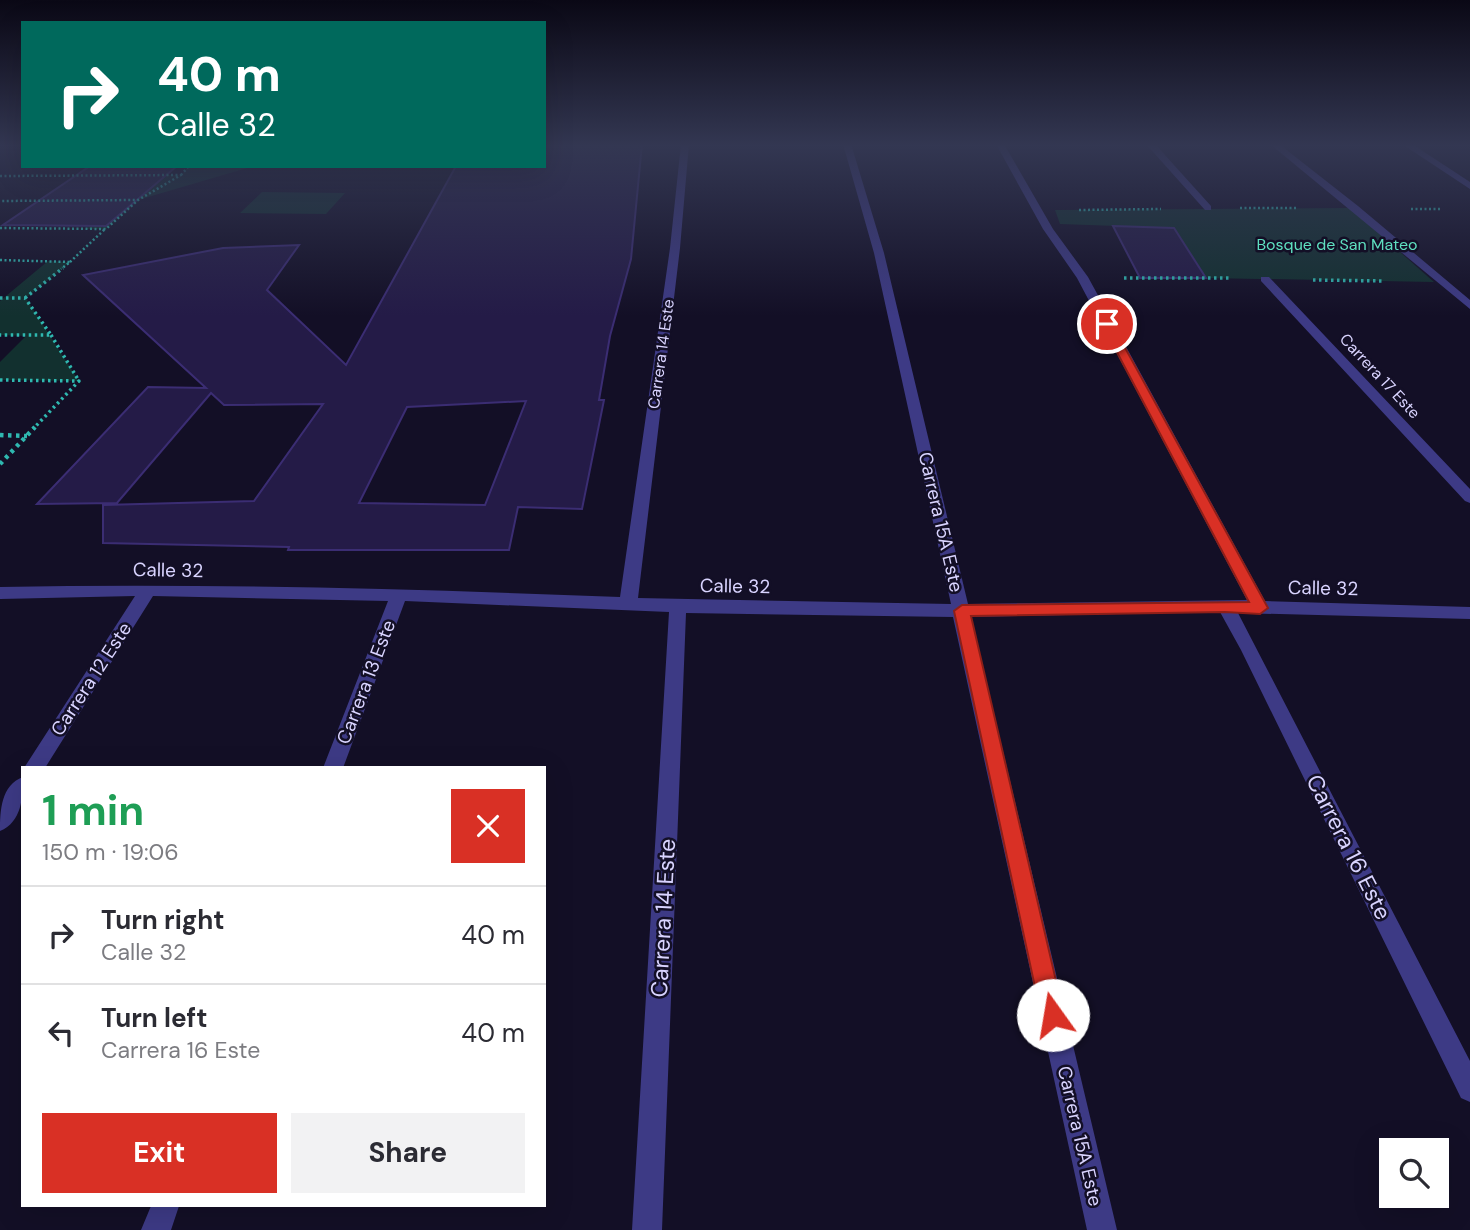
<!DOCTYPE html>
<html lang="en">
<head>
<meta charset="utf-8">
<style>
  :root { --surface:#fff; --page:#f2f2f3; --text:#2b2b33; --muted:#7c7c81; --line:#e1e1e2; --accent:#d93025 }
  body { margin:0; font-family:"DM Sans",sans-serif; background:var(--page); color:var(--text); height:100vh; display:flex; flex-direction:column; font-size:26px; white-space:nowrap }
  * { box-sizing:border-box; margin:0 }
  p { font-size:23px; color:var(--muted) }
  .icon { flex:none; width:38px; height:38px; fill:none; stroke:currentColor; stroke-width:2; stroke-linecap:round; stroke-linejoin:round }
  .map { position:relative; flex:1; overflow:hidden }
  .sheet { position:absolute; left:21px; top:766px; width:525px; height:441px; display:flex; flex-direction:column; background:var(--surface); border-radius:0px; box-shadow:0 7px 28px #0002 }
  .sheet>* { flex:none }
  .top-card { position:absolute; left:21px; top:21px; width:525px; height:147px; border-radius:0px; box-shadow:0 7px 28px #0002; background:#00695c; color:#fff; overflow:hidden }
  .controls { position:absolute; left:1379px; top:1138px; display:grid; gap:14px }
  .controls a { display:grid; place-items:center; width:70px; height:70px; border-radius:0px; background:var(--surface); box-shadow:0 7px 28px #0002; font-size:35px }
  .pin { position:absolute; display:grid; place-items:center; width:60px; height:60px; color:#fff; margin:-30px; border:4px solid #fff; border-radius:50%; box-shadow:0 2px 7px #0007 }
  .me { position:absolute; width:77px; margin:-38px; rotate:347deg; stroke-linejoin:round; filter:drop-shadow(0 0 5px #0008) }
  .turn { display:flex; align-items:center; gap:24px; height:147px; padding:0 21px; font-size:32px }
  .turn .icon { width:91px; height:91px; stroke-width:2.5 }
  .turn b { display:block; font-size:49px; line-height:60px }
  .round { display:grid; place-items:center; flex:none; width:74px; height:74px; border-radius:0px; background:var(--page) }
  .overview { display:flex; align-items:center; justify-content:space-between; height:119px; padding:0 21px }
  h1 { font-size:42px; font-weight:700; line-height:52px; color:#1e9e55 }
  .primary-button { display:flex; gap:14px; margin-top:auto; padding:14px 21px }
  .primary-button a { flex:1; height:80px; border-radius:0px; background:var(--accent); color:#fff; font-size:28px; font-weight:700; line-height:80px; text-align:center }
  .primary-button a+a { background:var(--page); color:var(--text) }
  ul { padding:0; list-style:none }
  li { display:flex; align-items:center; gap:21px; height:98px; padding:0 21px; border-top:2px solid var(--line) }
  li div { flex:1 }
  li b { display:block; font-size:26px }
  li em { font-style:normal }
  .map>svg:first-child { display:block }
  .green { fill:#12302f }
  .building { fill:#241b47; stroke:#3b2d73; stroke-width:2; fill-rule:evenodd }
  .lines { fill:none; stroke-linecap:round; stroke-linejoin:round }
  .path-far2 { stroke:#2fb8b0; stroke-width:2.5; stroke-dasharray:2 2.5; stroke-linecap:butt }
  .path-far1 { stroke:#2fb8b0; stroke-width:3.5; stroke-dasharray:2.5 3.5; stroke-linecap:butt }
  .path { stroke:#2fb8b0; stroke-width:4.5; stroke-dasharray:3.5 4.5; stroke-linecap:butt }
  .street { fill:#3d3a85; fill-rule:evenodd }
  .route { fill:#d93025; stroke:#8d1f18; stroke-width:2 }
  .labels { text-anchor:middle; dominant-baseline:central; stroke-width:5; stroke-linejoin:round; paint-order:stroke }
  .far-park-label { font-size:16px; fill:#5fe0c0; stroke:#130f26 }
  .far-street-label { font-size:16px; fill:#d9d4ff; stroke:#130f26 }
  .street-label { font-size:19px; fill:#d9d4ff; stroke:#130f26 }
  .near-street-label { font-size:23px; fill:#d9d4ff; stroke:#130f26 }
</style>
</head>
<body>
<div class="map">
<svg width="1470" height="1230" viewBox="0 0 1470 1230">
  <rect width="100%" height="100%" fill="#130f26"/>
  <path class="green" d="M 189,166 L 254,166 L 138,200 L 106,229 L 86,229 L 157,175 L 181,175 Z
    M 262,192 L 345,193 L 326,214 L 240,213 Z
    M 1350,208 L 1434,282 L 1206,278 L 1174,228 L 1060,224 L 1055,210 Z
    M 48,261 L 70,262 L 26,298 L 79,381 L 0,380 L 0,362 L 26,336 L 0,335 L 0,301 Z"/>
  <path class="building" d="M 544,144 L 642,144 L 631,259 L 610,336 L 599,400 L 604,400 L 582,509 L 518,507 L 509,550 L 288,550 L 289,547 L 103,543 L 103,505 L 254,501 L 323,404 L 224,405 L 211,393 L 117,503 L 37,504 L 148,387 L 206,388 L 83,275 L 223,248 L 299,245 L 267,290 L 346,365 L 456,166 L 544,166 ZM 526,401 L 485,505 L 359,503 L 407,407 Z
    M 90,166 L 177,166 L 106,226 L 3,225 Z
    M 1113,226 L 1174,228 L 1206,278 L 1140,278 Z"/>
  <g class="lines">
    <path class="path-far2" d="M 181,175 L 189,166
      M 0,176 L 181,175 L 138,200 L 0,201
      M 1240,208 L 1298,208
      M 1411,209 L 1441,209
      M 1079,210 L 1161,209
      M 0,228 L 106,229 L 138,200
      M 0,260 L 70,262 L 61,269
      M 70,262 L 105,229"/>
    <path class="path-far1" d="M 1124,278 L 1231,278
      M 1313,280 L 1385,281
      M 0,298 L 25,298 L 51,335 L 0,335
      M 25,298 L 63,268
      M 51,335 L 79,381
      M 0,380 L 79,381 L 33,429"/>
    <path class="path" d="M 0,435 L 27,436
      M 0,464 L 35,427"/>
    <path class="street" d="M 681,144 L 689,144 L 680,248 L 638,598 L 951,604 L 874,253 L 843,144 L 851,144 L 884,253 L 968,604 L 1247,600 L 1077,278 L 1043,229 L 996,144 L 1004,144 L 1053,229 L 1088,277 L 1265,601 L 1470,607 L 1470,619 L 1238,613 L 1470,1061 L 1470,1102 L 1461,1098 L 1241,650 L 1220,612 L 971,617 L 1117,1230 L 1087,1230 L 953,617 L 686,613 L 662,1230 L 632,1230 L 669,612 L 405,601 L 343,768 L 323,768 L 388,601 L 153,596 L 45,768 L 24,768 L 135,596 L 0,599 L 0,587 C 207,583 414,589 620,597 L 670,248 Z
      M 1146,144 L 1155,144 L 1211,206 L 1211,210 L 1205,210 Z
      M 1270,144 L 1279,144 L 1358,206 L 1470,300 L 1470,309 Z
      M 1402,144 L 1412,144 L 1470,182 L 1470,189 Z
      M 1261,277 L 1269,277 L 1470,489 L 1470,503 L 1465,501 L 1261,281 Z
      M 23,777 C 23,797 22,822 0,831 C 0,811 1,785 23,777 Z
      M 151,1206 L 179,1206 L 171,1230 L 141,1230 Z"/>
  </g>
  <linearGradient id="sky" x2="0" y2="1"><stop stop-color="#0a0815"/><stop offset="0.46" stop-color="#333752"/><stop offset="1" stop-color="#333752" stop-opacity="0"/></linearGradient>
  <rect width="1470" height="316" fill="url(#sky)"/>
  <path class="route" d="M 1107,321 L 1112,324 L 1268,608 L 1260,614 L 1225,612 L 971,616 L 1064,1015 L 1061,1023 L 1053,1026 L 1045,1023 L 1041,1015 L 954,611 L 962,605 L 1249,602 L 1102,324 Z"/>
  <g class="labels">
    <g class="far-park-label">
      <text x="1337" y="244">Bosque de San Mateo</text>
    </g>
    <g class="far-street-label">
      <text transform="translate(661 354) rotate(-82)">Carrera 14 Este</text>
      <text transform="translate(1380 376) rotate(47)">Carrera 17 Este</text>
    </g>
    <g class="street-label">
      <text transform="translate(941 522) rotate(77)">Carrera 15A Este</text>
      <text transform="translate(168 570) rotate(1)">Calle 32</text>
      <text transform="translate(735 586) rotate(1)">Calle 32</text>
      <text transform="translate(1323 588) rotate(1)">Calle 32</text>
      <text transform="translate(91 679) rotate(-57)">Carrera 12 Este</text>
      <text transform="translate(366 682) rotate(-69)">Carrera 13 Este</text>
      <text transform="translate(1080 1136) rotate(77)">Carrera 15A Este</text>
    </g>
    <g class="near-street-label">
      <text transform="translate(1349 847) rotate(63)">Carrera 16 Este</text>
      <text transform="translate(663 918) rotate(-87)">Carrera 14 Este</text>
    </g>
  </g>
</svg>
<div class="controls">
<a><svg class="icon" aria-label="search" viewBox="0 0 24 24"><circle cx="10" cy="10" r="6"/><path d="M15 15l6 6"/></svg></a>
</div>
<div class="pin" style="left:1107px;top:324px;background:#d93025"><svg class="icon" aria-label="arrive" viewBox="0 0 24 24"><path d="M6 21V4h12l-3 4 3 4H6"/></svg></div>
<svg class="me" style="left:1053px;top:1015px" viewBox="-20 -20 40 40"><circle r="19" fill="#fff"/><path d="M0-13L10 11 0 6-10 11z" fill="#d93025"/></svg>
<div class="top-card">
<div class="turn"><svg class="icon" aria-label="right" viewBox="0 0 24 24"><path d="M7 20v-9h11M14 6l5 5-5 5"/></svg><div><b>40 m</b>Calle 32</div></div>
</div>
<section class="sheet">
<div class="overview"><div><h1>1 min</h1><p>150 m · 19:06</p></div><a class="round" style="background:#d93025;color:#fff"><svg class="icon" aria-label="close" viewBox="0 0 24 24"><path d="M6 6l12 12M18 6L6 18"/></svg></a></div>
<ul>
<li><svg class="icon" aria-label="right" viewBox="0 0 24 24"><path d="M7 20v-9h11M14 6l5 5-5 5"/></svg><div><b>Turn right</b><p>Calle 32</p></div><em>40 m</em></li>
<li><svg class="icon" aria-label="left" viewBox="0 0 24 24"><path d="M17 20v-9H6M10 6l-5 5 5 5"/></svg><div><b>Turn left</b><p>Carrera 16 Este</p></div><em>40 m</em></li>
</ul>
<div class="primary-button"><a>Exit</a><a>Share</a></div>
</section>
</div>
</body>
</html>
